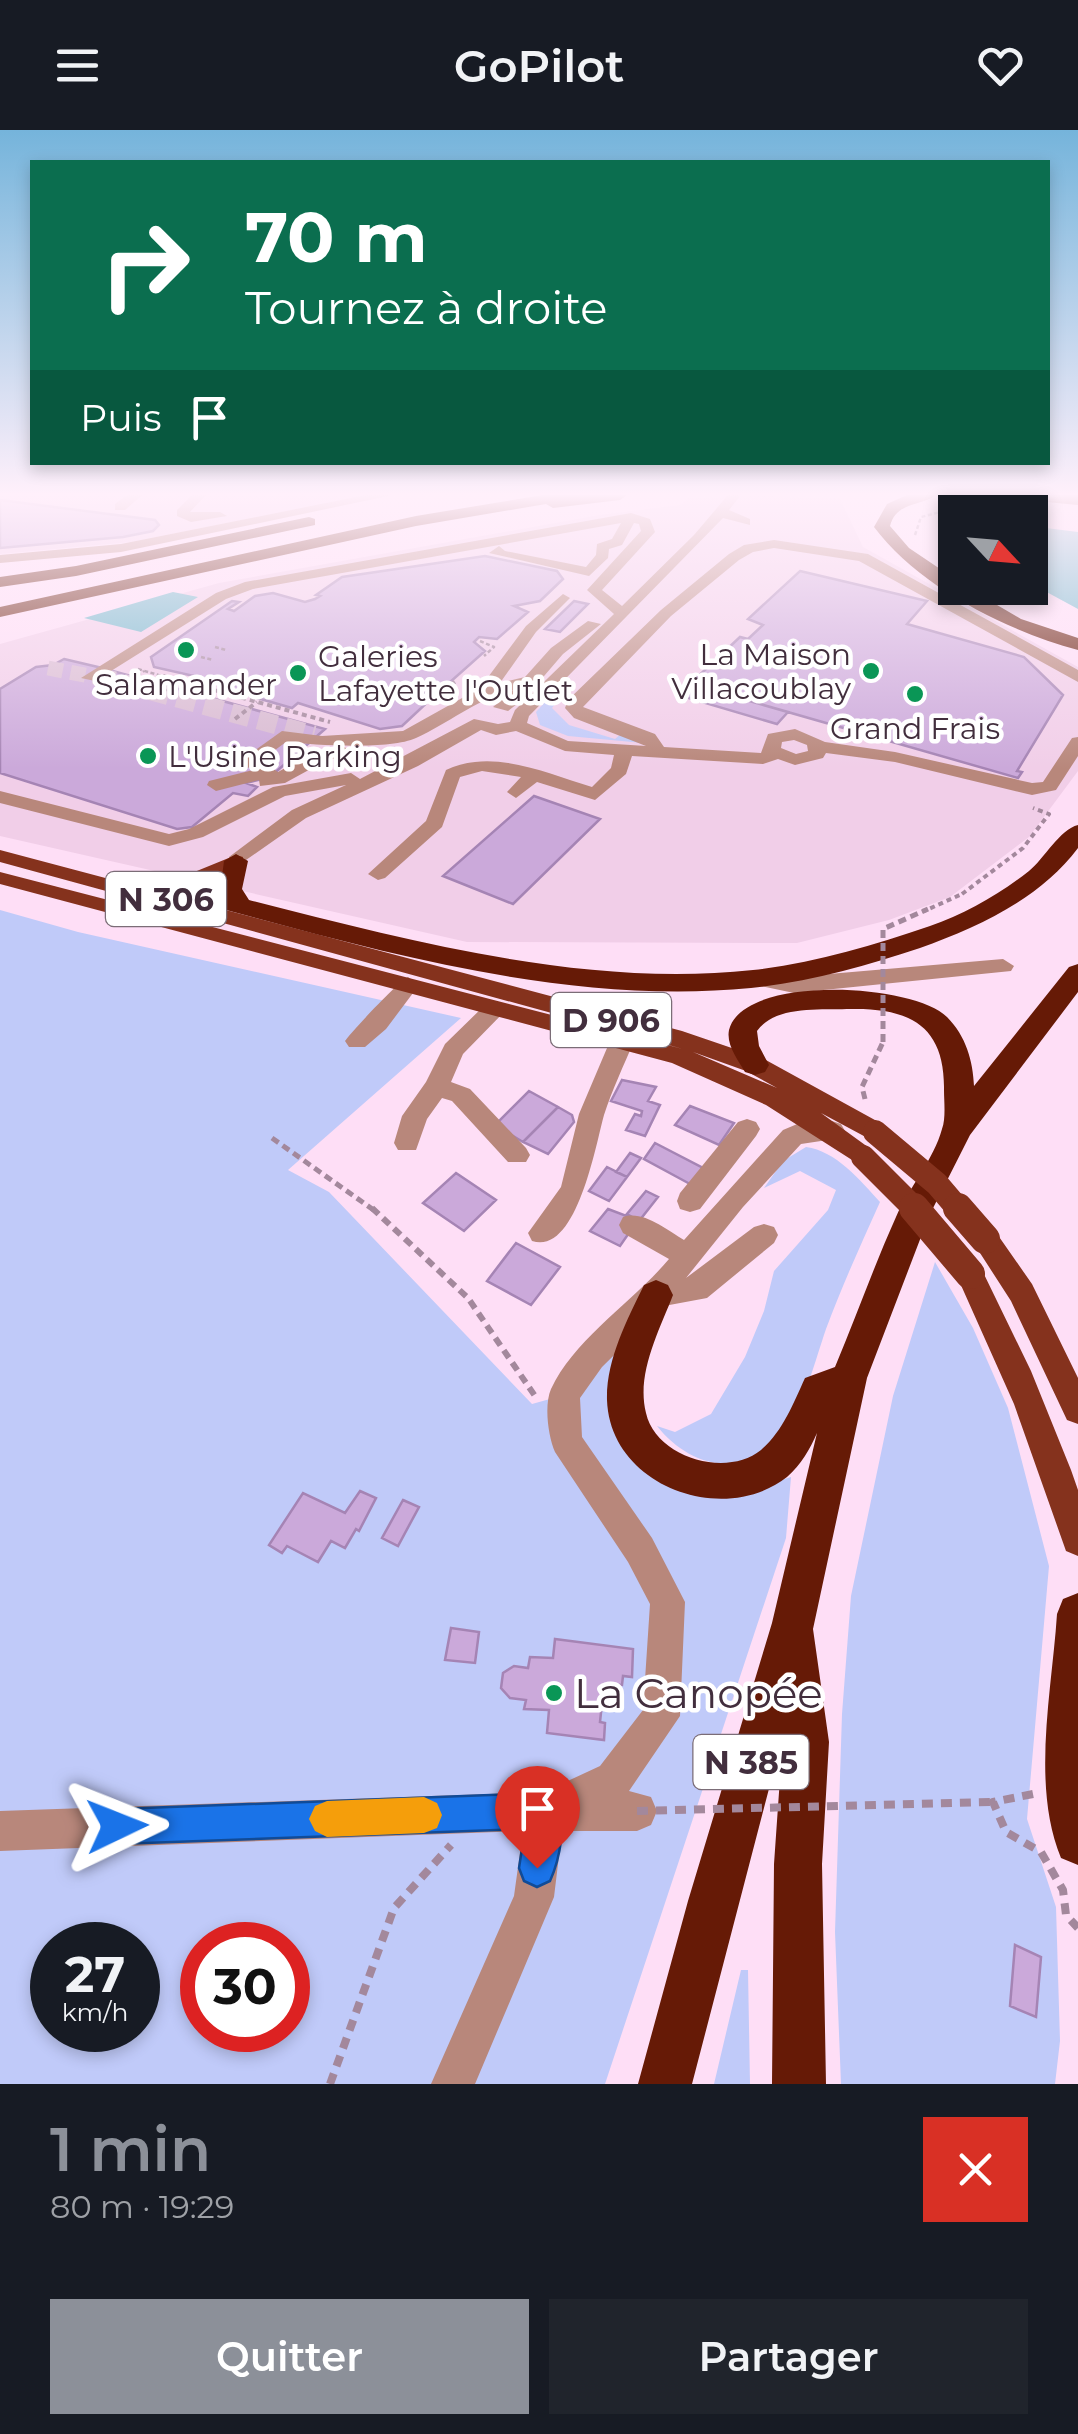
<!DOCTYPE html>
<html lang="fr">
<head>
<meta charset="utf-8">
<style>
  :root { --surface:#171b24; --page:#20242c; --text:#f1f3f6; --muted:#9ea1a6; --accent:#8c9099 }
  body { margin:0; font-family:Montserrat,sans-serif; background:var(--page); color:var(--text); height:100vh; display:flex; flex-direction:column; font-size:38px; white-space:nowrap }
  * { box-sizing:border-box; margin:0 }
  p { font-size:32px; color:var(--muted) }
  .icon { flex:none; width:55px; height:55px; fill:none; stroke:currentColor; stroke-width:2; stroke-linecap:round; stroke-linejoin:round }
  .map { position:relative; height:1954px; overflow:hidden }
  .sheet { display:flex; flex-direction:column; background:var(--surface); flex:1 }
  .sheet>* { flex:none }
  .guide { position:absolute; left:30px; top:30px; width:1020px; height:305px; border-radius:0px; box-shadow:0 5px 15px #0003; background:#0b6e4f; color:#fff; overflow:hidden }
  .needle { width:65px; rotate:116deg }
  .buttons { position:absolute; left:938px; top:365px; display:grid; gap:20px }
  .buttons a { display:grid; place-items:center; width:110px; height:110px; border-radius:0px; background:var(--surface); box-shadow:0 5px 15px #0003; font-size:50px }
  .speed { position:absolute; left:30px; top:1792px; display:flex; gap:20px; font-size:50px; font-weight:700; text-align:center }
  .speed>* { display:grid; place-content:center; width:130px; height:130px; border-radius:50%; background:var(--surface); box-shadow:0 5px 15px #0003; line-height:1 }
  .speed small { font-size:25px; font-weight:400 }
  .speed .limit { border:15px solid #d22; background:#fff; color:#111 }
  .pin { position:absolute; display:grid; place-items:center; width:85px; height:85px; color:#fff; margin:-102px -42px; border-radius:50% 50% 50% 0; rotate:-45deg; box-shadow:0 0 10px #0007 }
  .pin .icon { rotate:45deg }
  .me { position:absolute; width:110px; margin:-55px; rotate:88deg; stroke-linejoin:round; filter:drop-shadow(0 0 8px #0008) }
  .turn { display:flex; align-items:center; gap:35px; height:210px; padding:0 50px; font-size:45px }
  .turn .icon { width:130px; height:130px; stroke-width:2.5 }
  .turn b { display:block; font-size:70px; line-height:85px }
  .then { display:flex; align-items:center; height:95px; padding:0 50px; background:#0003; gap:20px; font-size:38px }
  .round { display:grid; place-items:center; flex:none; width:105px; height:105px; border-radius:0px; background:var(--page) }
  .headline { display:flex; align-items:center; justify-content:space-between; height:170px; padding:0 50px }
  h1 { font-size:60px; font-weight:600; line-height:75px; color:var(--accent) }
  .primary-button { display:flex; gap:20px; margin-top:auto; padding:20px 50px }
  .primary-button a { flex:1; height:115px; border-radius:0px; background:var(--accent); color:#fff; font-size:40px; font-weight:600; line-height:115px; text-align:center }
  .primary-button a+a { background:var(--page); color:var(--text) }
  header { display:flex; justify-content:space-between; align-items:center; height:130px; padding:0 50px; background:var(--surface); font-size:45px; font-weight:600 }
  .map>svg:first-child { display:block }
  .built { fill:#f1cee8 }
  .green { fill:#c0caf9; fill-rule:evenodd }
  .water { fill:#68b5c8 }
  .building { fill:#cba9da; stroke:#a584b4; stroke-width:2.5 }
  .lines { fill:none; stroke-linecap:round; stroke-linejoin:round }
  .minor-tunnel-far1 { stroke:#d8bbd1; stroke-width:15; stroke-dasharray:15 8; stroke-linecap:butt }
  .minor-tunnel { stroke:#d8bbd1; stroke-width:19; stroke-dasharray:19 9; stroke-linecap:butt }
  .path-far4 { stroke:#a3889c; stroke-width:2.5; stroke-dasharray:4 2.5; stroke-linecap:butt }
  .path-far3 { stroke:#a3889c; stroke-width:4; stroke-dasharray:5 4; stroke-linecap:butt }
  .path-far2 { stroke:#a3889c; stroke-width:5; stroke-dasharray:8 5; stroke-linecap:butt }
  .path-far1 { stroke:#a3889c; stroke-width:6; stroke-dasharray:9 6; stroke-linecap:butt }
  .path { stroke:#a3889c; stroke-width:8; stroke-dasharray:11 8; stroke-linecap:butt }
  .minor { fill:#b8877b; fill-rule:evenodd }
  .major { fill:#85321d; fill-rule:evenodd }
  .highway { fill:#661a06; fill-rule:evenodd }
  .path-bridge-far2 { stroke:#a3889c; stroke-width:4; stroke-dasharray:5 4; stroke-linecap:butt }
  .path-bridge-far1 { stroke:#a3889c; stroke-width:5; stroke-dasharray:8 5; stroke-linecap:butt }
  .path-bridge { stroke:#a3889c; stroke-width:8; stroke-dasharray:11 8; stroke-linecap:butt }
  .major-bridge-far1 { stroke:#85321d; stroke-width:24 }
  .major-bridge { stroke:#85321d; stroke-width:30 }
  .route { fill:#1a73e8; stroke:#114b97; stroke-width:2.5 }
  .slow { fill:#f59e0b }
  .poi-dot { fill:#0a9656; stroke:#fff; stroke-width:4 }
  .labels { text-anchor:middle; dominant-baseline:central; stroke-width:9; stroke-linejoin:round; paint-order:stroke }
  .far-poi-label { font-size:30px; fill:#422e3d; stroke:#fff; text-anchor:start }
  .shield { fill:#fff; stroke:#7b6d77; stroke-width:2.5 }
  .shield-label { font-size:32px; font-weight:bold; fill:#422e3d }
  .near-poi-label { font-size:42px; fill:#422e3d; stroke:#fff; text-anchor:start }
</style>
</head>
<body>
<header><svg class="icon" aria-label="menu" viewBox="0 0 24 24"><path d="M4 6h16M4 12h16M4 18h16"/></svg>GoPilot<svg class="icon" aria-label="heart" viewBox="0 0 24 24"><path d="M12 20l-8-8c-3-5 5-10 8-4 3-6 11-1 8 4z"/></svg></header>
<div class="map">
<svg width="1078" height="1954" viewBox="0 0 1078 1954">
  <rect width="100%" height="100%" fill="#fedef6"/>
  <path class="built" d="M 0,365 L 367,365 L 131,412 L 0,424 Z
    M 767,366 L 840,369 L 863,417 L 1078,537 L 1078,641 L 1029,707 L 950,767 L 889,790 L 797,813 L 467,812 L 0,706 L 0,514 L 219,453 L 600,385 L 680,375 L 688,368 Z"/>
  <path class="green" d="M 564,551 L 571,553 L 552,578 L 569,595 L 615,609 L 622,603 L 643,613 L 568,606 L 540,595 L 536,582 Z
    M 0,780 L 78,802 L 461,888 L 288,1040 L 329,1062 L 532,1274 L 575,1262 L 628,1204 L 609,1281 L 642,1339 L 727,1366 L 791,1347 L 786,1408 L 605,1954 L 0,1954 ZM 52,1815 L 138,1815 L 138,1900 L 52,1900 ZM 202,1815 L 288,1815 L 288,1900 L 202,1900 Z
    M 806,1017 C 836,1021 860,1050 880,1072 C 861,1114 842,1156 826,1199 C 815,1231 805,1272 786,1299 C 749,1351 692,1340 657,1296 L 675,1302 L 711,1284 L 745,1227 L 764,1181 L 774,1141 L 828,1080 L 836,1060 L 800,1041 L 764,1058 L 783,1031 Z
    M 935,1132 L 973,1198 L 1008,1278 L 1049,1436 L 1027,1689 L 1056,1777 L 1060,1911 L 1055,1954 L 841,1954 L 835,1802 L 842,1584 L 851,1466 L 893,1266 Z
    M 741,1840 L 748,1840 L 750,1954 L 714,1954 Z"/>
  <path class="water" d="M 1030,396 L 1078,402 L 1078,479 L 1030,453 Z
    M 173,462 L 198,467 L 141,502 L 84,488 Z"/>
  <path class="building" d="M 0,370 L 155,390 L 159,395 L 153,401 L 123,407 L 0,418 Z
    M 485,426 L 557,441 L 563,449 L 540,471 L 514,476 L 528,482 L 497,509 L 479,507 L 474,512 L 485,521 L 449,553 L 426,555 L 420,561 L 433,567 L 402,596 L 380,599 L 298,573 L 292,578 L 229,560 L 234,556 L 229,554 L 154,537 L 151,527 L 232,471 L 239,472 L 228,479 L 234,481 L 255,466 L 273,463 L 305,472 L 315,469 L 320,466 L 316,465 L 342,447 Z
    M 800,441 L 927,471 L 907,494 L 1024,527 L 1063,565 L 1017,641 L 1022,642 L 1018,648 L 690,554 L 740,507 L 748,509 L 763,495 L 748,489 Z
    M 574,471 L 588,474 L 560,502 L 545,499 Z
    M 64,529 L 98,537 L 325,599 L 270,647 L 246,653 L 257,657 L 248,666 L 233,663 L 192,697 L 177,699 L 0,643 L 0,559 L 36,537 L 53,535 Z
    M 690,554 L 788,582 L 777,594 L 678,565 Z
    M 534,666 L 600,689 L 513,774 L 443,746 Z
    M 622,950 L 656,957 L 648,971 L 660,975 L 645,1006 L 626,1000 L 635,984 L 641,986 L 642,981 L 611,971 Z
    M 529,961 L 558,977 L 523,1012 L 495,995 Z
    M 690,976 L 734,993 L 719,1015 L 675,995 Z
    M 558,977 L 572,985 L 574,992 L 548,1024 L 523,1012 Z
    M 655,1013 L 703,1038 L 690,1054 L 644,1029 Z
    M 630,1023 L 641,1028 L 627,1047 L 616,1042 Z
    M 607,1037 L 627,1047 L 609,1071 L 589,1061 Z
    M 456,1043 L 496,1070 L 464,1101 L 423,1073 Z
    M 646,1061 L 658,1067 L 639,1091 L 627,1084 Z
    M 608,1079 L 632,1088 L 631,1100 L 620,1116 L 590,1101 Z
    M 516,1113 L 560,1137 L 531,1175 L 487,1151 Z
    M 360,1361 L 376,1368 L 359,1401 L 356,1399 L 345,1418 L 331,1411 L 318,1432 L 287,1416 L 282,1423 L 269,1415 L 303,1363 L 345,1383 Z
    M 403,1370 L 419,1377 L 398,1416 L 382,1408 Z
    M 451,1498 L 479,1502 L 475,1533 L 445,1530 Z
    M 555,1509 L 633,1519 L 632,1547 L 623,1546 L 622,1555 L 604,1554 L 600,1592 L 605,1593 L 604,1610 L 547,1603 L 549,1580 L 524,1579 L 526,1570 L 510,1568 L 501,1558 L 503,1543 L 514,1536 L 528,1538 L 530,1527 L 553,1528 Z
    M 1015,1815 L 1041,1827 L 1036,1887 L 1010,1876 Z"/>
  <g class="lines">
    <path class="minor-tunnel-far1" d="M 48,538 L 105,549"/>
    <path class="minor-tunnel" d="M 96,546 L 314,605"/>
    <path class="path-far4" d="M 915,405 L 921,387 L 952,379 L 1019,382
      M 480,511 L 494,517 L 484,526
      M 215,517 L 226,520
      M 201,527 L 213,530
      M 138,539 L 172,549
      M 132,549 L 144,541"/>
    <path class="path-far3" d="M 163,546 L 330,592
      M 119,557 L 136,546
      M 427,559 L 440,562 L 455,552
      M 155,567 L 179,550
      M 235,589 L 257,572
      M 962,764 L 1023,718 L 1049,684 L 1033,678"/>
    <path class="path-far2" d="M 865,969 L 862,957 L 883,912
      M 272,1008 L 375,1081"/>
    <path class="path-far1" d="M 372,1078 L 468,1168 L 535,1266"/>
    <path class="path" d="M 1033,1664 L 993,1672 L 1006,1702 L 1041,1722 L 1063,1760 L 1066,1785 L 1078,1798
      M 330,1954 L 394,1778 L 451,1715"/>
    <path class="minor" d="M 127,365 L 142,365 L 125,380 L 115,380 L 115,374 Z
      M 192,365 L 206,365 L 190,382 L 220,382 L 227,386 L 191,392 L 177,386 L 177,380 Z
      M 366,365 L 393,365 L 121,422 L 0,433 L 0,425 L 121,414 Z
      M 728,365 L 741,365 L 729,380 L 750,389 L 750,395 L 723,388 L 529,586 L 527,593 L 568,611 L 646,616 L 574,588 L 565,578 L 568,570 L 661,480 L 729,424 L 744,415 L 774,410 L 868,424 L 1078,540 L 1078,552 L 859,431 L 774,418 L 753,422 L 739,430 L 671,486 L 583,577 L 655,604 L 664,617 L 761,623 L 768,604 L 795,599 L 825,612 L 895,622 L 1032,653 L 1043,652 L 1072,608 L 1078,607 L 1078,626 L 1056,660 L 1032,665 L 895,632 L 826,623 L 823,628 L 795,635 L 778,629 L 763,634 L 632,626 L 626,644 L 595,670 L 537,652 L 516,668 L 507,662 L 521,647 L 482,641 L 460,647 L 442,697 L 385,748 L 378,750 L 368,744 L 426,691 L 446,640 C 493,618 545,643 592,657 L 611,638 L 614,625 L 565,621 L 516,601 L 496,605 L 481,600 L 418,636 L 306,688 L 236,737 L 229,735 L 229,727 L 292,680 L 346,655 L 285,666 L 203,707 L 169,716 L 0,673 L 0,661 L 169,704 L 189,699 L 273,657 L 351,643 L 360,649 L 474,589 L 498,594 L 510,592 L 515,580 L 614,484 L 587,460 L 641,401 L 639,394 L 634,393 L 622,415 L 609,419 L 608,428 L 589,446 L 489,423 L 499,416 L 505,421 L 586,437 L 596,425 L 597,414 L 612,409 L 621,393 L 253,459 L 226,469 L 95,551 L 81,548 L 216,463 L 245,452 L 631,383 L 650,389 L 655,402 L 602,460 L 622,476 L 694,405 ZM 794,610 L 807,615 L 808,621 L 796,624 L 781,618 L 782,612 Z
      M 563,464 L 570,468 L 536,502 L 500,553 L 525,547 L 551,518 L 588,491 L 601,494 L 563,524 L 526,567 L 508,581 L 493,577 L 513,560 C 477,569 449,593 416,608 C 390,620 315,615 286,612 L 252,637 L 246,638 L 237,633 L 282,601 L 322,606 L 403,601 L 480,558 L 526,496 Z
      M 344,617 L 353,622 L 350,626 L 327,630 L 285,653 L 260,656 L 259,650 L 216,661 L 207,655 L 209,651 L 269,636 L 278,642 L 314,622 Z
      M 1003,829 L 1014,836 L 1011,841 L 794,863 L 746,853 L 743,848 L 754,841 L 794,847 Z
      M 408,847 L 419,855 L 386,899 L 365,917 L 349,917 L 345,911 C 351,902 401,849 408,847 Z
      M 495,871 L 507,879 L 463,924 L 451,952 L 470,959 L 526,1018 L 530,1025 L 526,1032 L 508,1032 L 452,971 L 442,968 L 427,989 L 416,1020 L 398,1020 L 394,1013 L 402,986 L 426,952 L 445,914 L 487,873 Z
      M 622,903 L 634,911 C 624,935 612,960 604,985 C 596,1013 577,1126 532,1111 L 528,1103 L 561,1057 L 579,984 L 610,911 Z
      M 747,989 L 756,992 L 760,999 L 756,1006 L 700,1079 L 690,1082 L 680,1079 L 677,1071 L 680,1063 L 738,992 Z
      M 832,991 L 841,994 L 845,1001 L 841,1008 L 801,1014 L 743,1077 L 686,1148 L 754,1097 L 764,1094 L 774,1097 L 778,1105 L 774,1113 L 707,1168 L 664,1176 L 602,1237 L 580,1268 L 582,1307 L 652,1408 L 685,1472 L 680,1586 L 629,1661 L 651,1667 L 657,1681 L 651,1695 L 637,1701 L 562,1701 L 554,1767 L 475,1954 L 431,1954 L 514,1766 L 523,1701 L 0,1721 L 0,1681 L 544,1662 L 600,1636 L 643,1580 L 650,1474 L 628,1432 L 555,1322 C 548,1306 544,1275 551,1259 C 575,1208 633,1172 669,1129 L 623,1103 L 619,1095 L 623,1087 C 643,1080 667,1100 684,1110 L 783,1000 L 802,992 Z"/>
    <path class="major" d="M 0,720 L 682,901 L 764,929 L 884,995 L 888,1002 L 884,1009 L 875,1012 L 821,983 L 872,1020 L 876,1027 L 872,1034 L 863,1037 L 766,975 L 672,933 L 0,754 L 0,742 L 683,919 L 0,732 ZM 693,922 L 746,941 L 777,958 Z
      M 236,725 L 243,727 L 243,735 C 211,751 180,765 144,756 L 141,752 L 151,746 L 187,745 Z
      M 985,1098 L 995,1101 L 1032,1154 L 1078,1248 L 1078,1294 L 1067,1290 L 1011,1171 L 971,1109 L 975,1101 Z
      M 970,1132 L 980,1136 L 1031,1241 L 1071,1340 L 1078,1360 L 1078,1426 L 1066,1421 L 1014,1274 L 956,1144 L 960,1136 Z"/>
    <path class="highway" d="M 543,365 L 627,365 L 620,370 L 553,378 L 546,374 L 416,396 L 0,487 L 0,477 L 416,386 Z
      M 907,365 L 937,365 C 920,376 896,372 890,396 L 909,418 L 955,449 L 955,458 L 968,458 L 1021,489 L 1078,508 L 1078,520 C 1007,501 919,457 874,397 L 887,374 Z
      M 1018,365 L 1078,365 L 1078,375 L 1025,370 Z
      M 309,387 L 315,389 L 315,395 L 76,446 L 0,457 L 0,447 L 76,436 Z
      M 1078,695 L 1078,718 C 1040,769 978,797 920,818 C 865,836 809,852 751,858 C 550,877 348,812 156,761 L 153,756 L 165,748 L 220,762 L 224,731 L 236,724 L 248,731 L 242,759 L 249,770 C 411,811 584,858 753,840 C 814,833 871,816 930,796 C 965,784 1000,764 1029,741 C 1044,729 1060,699 1078,695 Z
      M 1078,834 L 1078,862 L 970,1005 L 929,1086 L 867,1248 L 813,1499 L 829,1612 L 822,1734 L 826,1954 L 772,1954 L 774,1734 L 783,1605 L 692,1954 L 638,1954 L 688,1771 L 772,1493 L 817,1303 C 810,1319 801,1335 787,1347 C 723,1397 610,1356 607,1270 C 606,1230 627,1190 644,1155 L 656,1150 L 668,1155 L 673,1165 C 659,1201 636,1244 646,1283 C 656,1328 727,1348 761,1320 C 783,1301 793,1274 805,1248 L 835,1237 C 856,1187 874,1136 896,1087 C 909,1058 934,1029 942,999 C 946,988 944,972 944,960 C 945,896 910,878 851,879 C 822,880 775,875 757,901 L 759,916 L 769,935 L 765,942 L 755,945 L 745,942 C 738,930 726,915 729,900 C 743,844 913,853 947,887 C 966,906 973,931 974,956 L 1069,837 Z
      M 1078,1463 L 1078,1735 L 1061,1728 C 1031,1655 1052,1561 1057,1484 L 1063,1469 Z"/>
    <path class="path-bridge-far2" d="M 922,782 L 962,764"/>
    <path class="path-bridge-far1" d="M 883,912 L 883,799 L 928,779"/>
    <path class="path-bridge" d="M 637,1681 L 993,1672"/>
    <path class="major-bridge-far1" d="M 875,1002 L 937,1054 L 960,1081
      M 863,1027 L 917,1081"/>
    <path class="major-bridge" d="M 914,1078 L 970,1144
      M 958,1078 L 985,1109"/>
  </g>
  <linearGradient id="sky" x2="0" y2="1"><stop stop-color="#75b4db"/><stop offset="0.57" stop-color="#fff0fb"/><stop offset="1" stop-color="#fff0fb" stop-opacity="0"/></linearGradient>
  <rect width="1078" height="639" fill="url(#sky)"/>
  <path class="route" d="M 545,1663 L 558,1668 C 567,1691 560,1729 550,1751 L 537,1757 L 524,1751 L 519,1738 L 525,1699 L 117,1714 L 105,1709 L 99,1696 L 105,1684 L 117,1679 Z"/>
  <path class="slow" d="M 424,1667 L 437,1673 L 442,1685 L 437,1698 L 424,1703 L 327,1707 L 315,1701 L 309,1689 L 315,1676 L 327,1671 Z"/>
  <g class="poi-dot">
    <circle cx="186" cy="520" r="10"/>
    <circle cx="871" cy="541" r="10"/>
    <circle cx="298" cy="543" r="10"/>
    <circle cx="915" cy="564" r="10"/>
    <circle cx="148" cy="626" r="10"/>
    <circle cx="554" cy="1563" r="10"/>
  </g>
  <g class="labels">
    <g class="far-poi-label">
      <text x="851" y="524" text-anchor="end">La Maison<tspan x="851" dy="34">Villacoublay</tspan></text>
      <text x="318" y="526">Galeries<tspan x="318" dy="34">Lafayette l'Outlet</tspan></text>
      <text x="186" y="554" text-anchor="middle">Salamander</text>
      <text x="915" y="598" text-anchor="middle">Grand Frais</text>
      <text x="168" y="626">L'Usine Parking</text>
    </g>
    <g class="shield">
      <rect x="106" y="742" width="120" height="54" rx="8"/>
      <rect x="551" y="863" width="120" height="54" rx="8"/>
      <rect x="693.5" y="1605" width="115" height="54" rx="8"/>
    </g>
    <g class="shield-label">
      <text x="166" y="769">N 306</text>
      <text x="611" y="890">D 906</text>
      <text x="751" y="1632">N 385</text>
    </g>
    <g class="near-poi-label">
      <text x="574" y="1563">La Canopée</text>
    </g>
  </g>
</svg>
<div class="buttons">
<a><svg class="needle" viewBox="-14 -14 28 28"><path d="M0-13l5 13h-10z" fill="#e53935"/><path d="M0 13l5-13h-10z" fill="#9ea1a6"/></svg></a>
</div>
<div class="speed"><div>27<small>km/h</small></div><div class="limit">30</div></div>
<div class="pin" style="left:537px;top:1738px;background:#d93025"><svg class="icon" aria-label="arrive" viewBox="0 0 24 24"><path d="M6 21V4h12l-3 4 3 4H6"/></svg></div>
<svg class="me" style="left:117px;top:1696px" viewBox="-20 -20 40 40"><path d="M0-17L14 15 0 8-14 15z" fill="#1a73e8" stroke="#fff" stroke-width="4"/></svg>
<div class="guide">
<div class="turn"><svg class="icon" aria-label="right" viewBox="0 0 24 24"><path d="M7 20v-9h11M14 6l5 5-5 5"/></svg><div><b>70 m</b>Tournez à droite</div></div>
<div class="then">Puis<svg class="icon" aria-label="arrive" viewBox="0 0 24 24"><path d="M6 21V4h12l-3 4 3 4H6"/></svg></div>
</div>
</div>
<section class="sheet">
<div class="headline"><div><h1>1 min</h1><p>80 m · 19:29</p></div><a class="round" style="background:#d93025;color:#fff"><svg class="icon" aria-label="close" viewBox="0 0 24 24"><path d="M6 6l12 12M18 6L6 18"/></svg></a></div>
<div class="primary-button"><a>Quitter</a><a>Partager</a></div>
</section>
</body>
</html>
